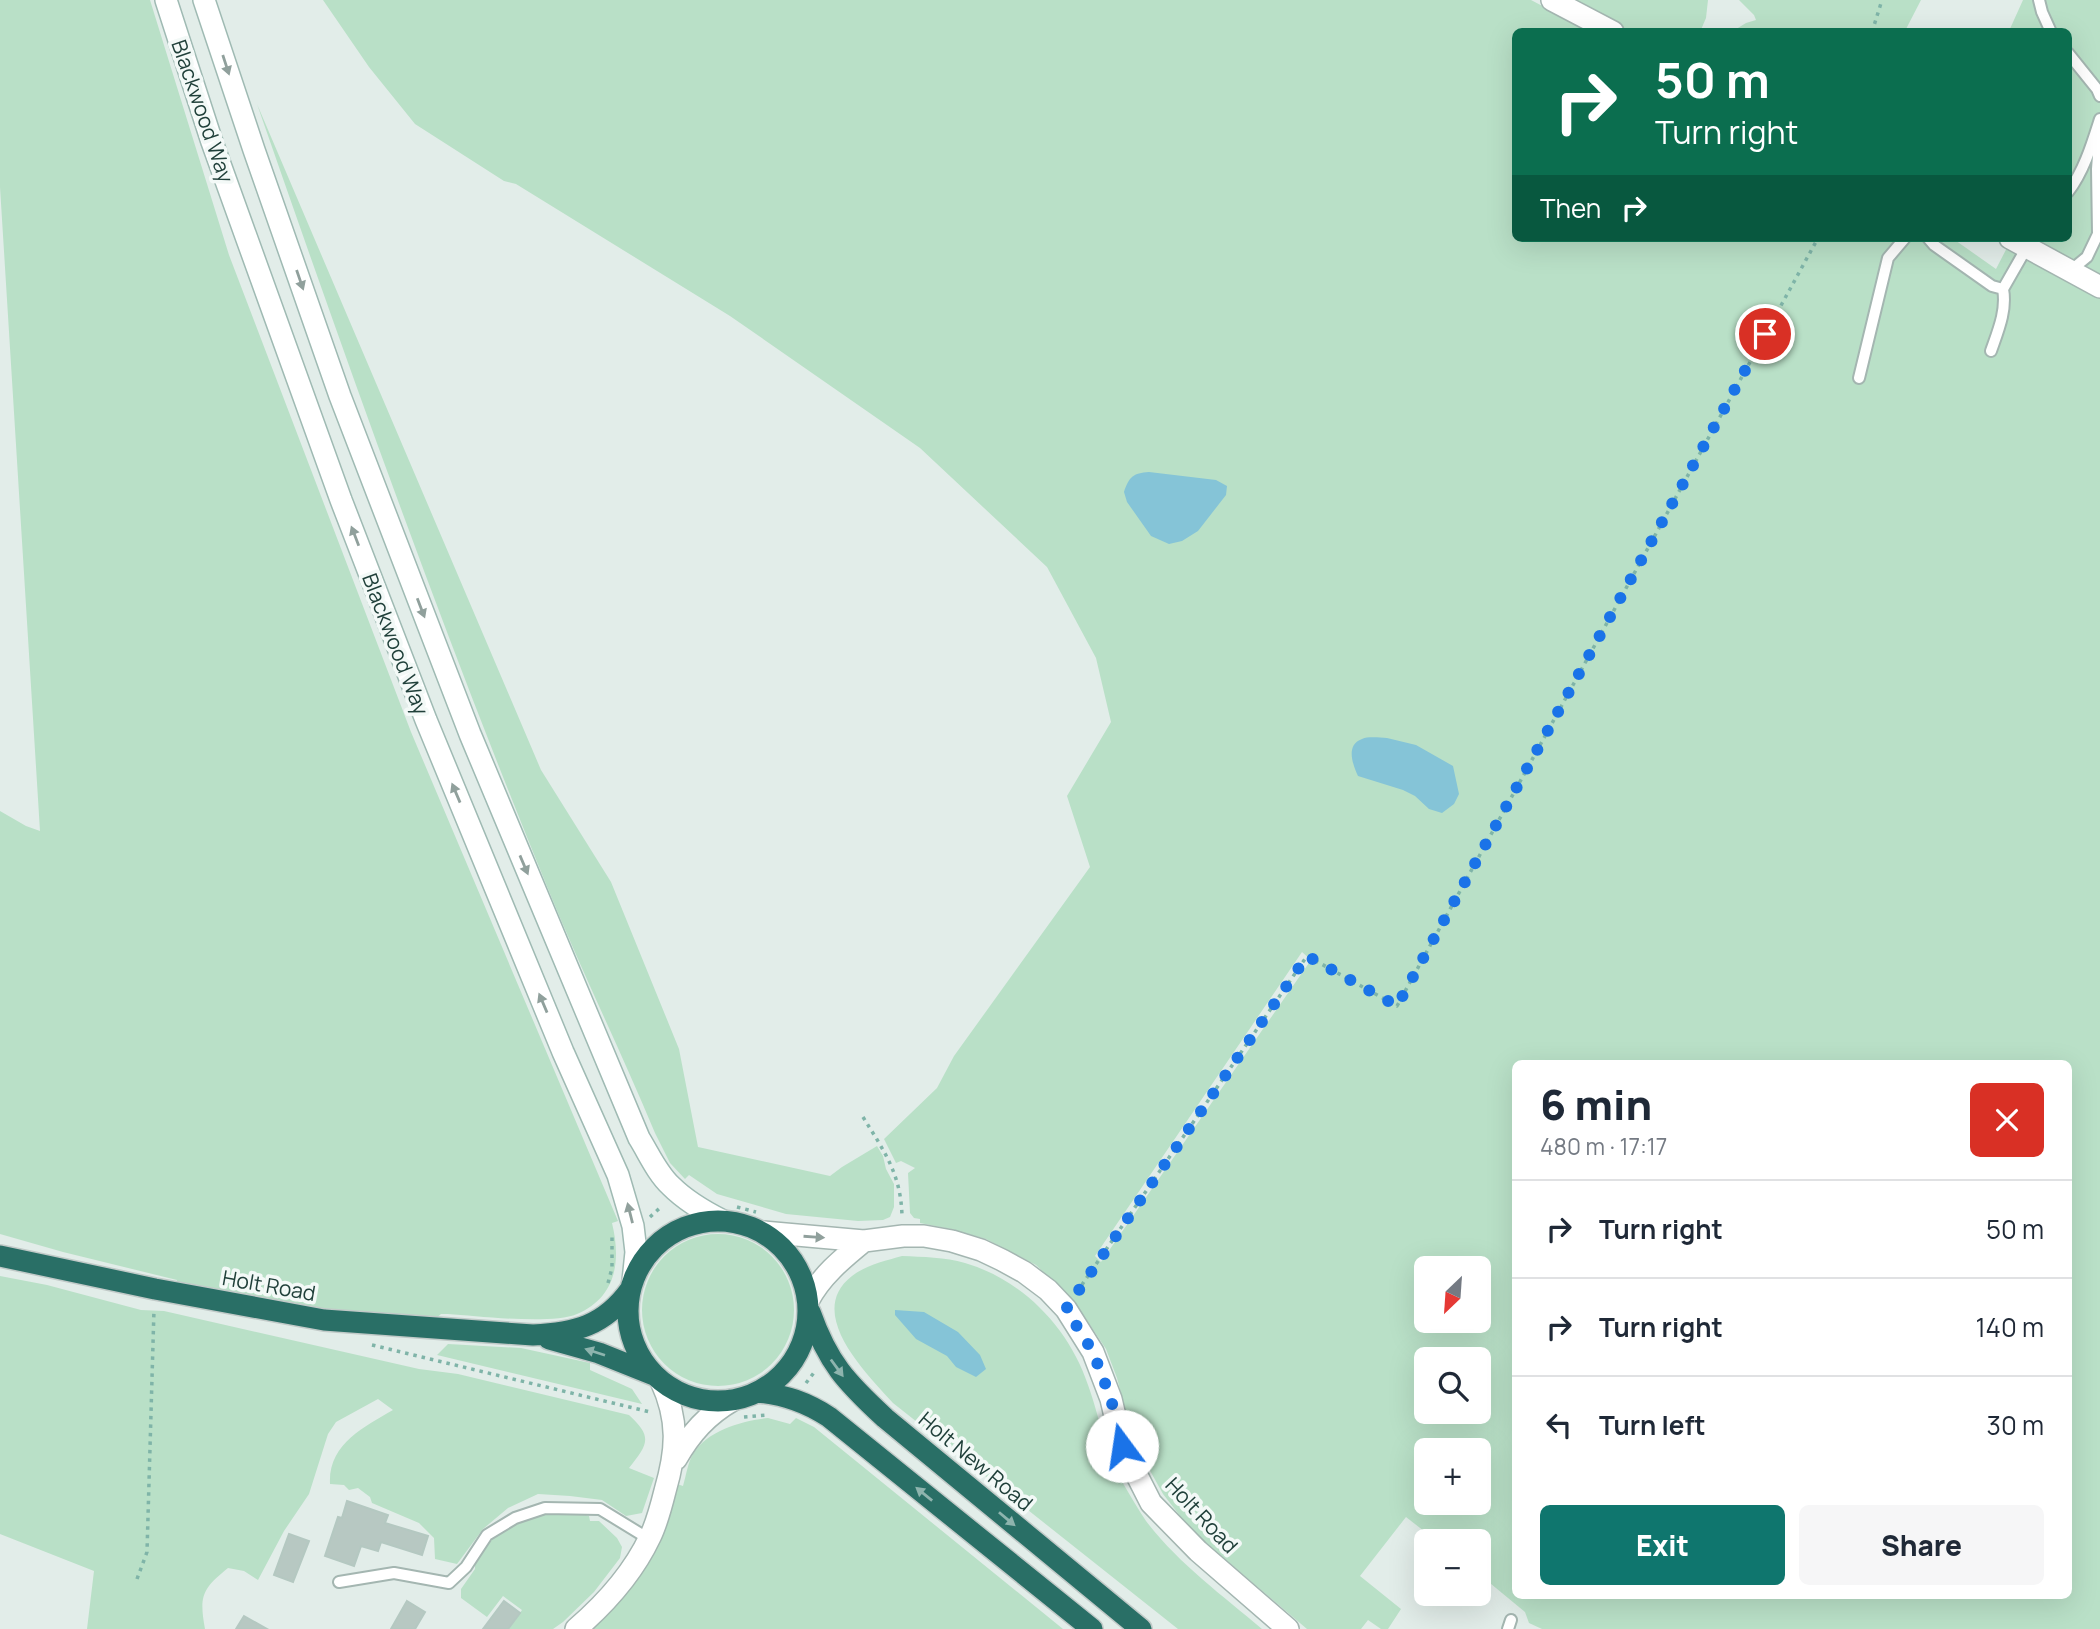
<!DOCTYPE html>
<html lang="en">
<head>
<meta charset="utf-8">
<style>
  :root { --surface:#fff; --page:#f6f6f7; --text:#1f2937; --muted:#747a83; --line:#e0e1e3; --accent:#0f766e }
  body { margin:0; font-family:Manrope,sans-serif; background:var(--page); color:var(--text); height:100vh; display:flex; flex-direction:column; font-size:26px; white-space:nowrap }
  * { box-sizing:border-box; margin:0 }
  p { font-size:23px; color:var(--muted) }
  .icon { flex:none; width:38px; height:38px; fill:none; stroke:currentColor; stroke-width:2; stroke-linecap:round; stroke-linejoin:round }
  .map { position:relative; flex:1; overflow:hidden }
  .side { position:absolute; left:1512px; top:1060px; width:560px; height:539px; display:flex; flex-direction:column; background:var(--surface); border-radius:10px; box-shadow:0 7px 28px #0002 }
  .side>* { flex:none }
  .hud { position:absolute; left:1512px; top:28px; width:560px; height:214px; border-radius:10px; box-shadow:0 7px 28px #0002; background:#0b6e4f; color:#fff; overflow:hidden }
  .needle { width:46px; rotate:205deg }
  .buttons { position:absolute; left:1414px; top:1256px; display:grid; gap:14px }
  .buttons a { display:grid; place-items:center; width:77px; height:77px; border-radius:10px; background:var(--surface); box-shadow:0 7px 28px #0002; font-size:35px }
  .pin { position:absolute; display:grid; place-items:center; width:60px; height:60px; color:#fff; margin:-30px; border:4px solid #fff; border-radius:50%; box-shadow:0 2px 7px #0007 }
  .me { position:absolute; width:77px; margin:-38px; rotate:346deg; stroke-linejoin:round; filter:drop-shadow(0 0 5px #0008) }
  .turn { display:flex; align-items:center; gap:24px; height:147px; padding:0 28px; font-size:32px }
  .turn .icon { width:91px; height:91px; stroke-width:2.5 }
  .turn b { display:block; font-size:49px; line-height:60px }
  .then { display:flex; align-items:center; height:66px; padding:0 28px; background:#0003; gap:14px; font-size:26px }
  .round { display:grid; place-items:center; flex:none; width:74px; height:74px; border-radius:10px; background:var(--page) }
  .summary { display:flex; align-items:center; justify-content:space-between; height:119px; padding:0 28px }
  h1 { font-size:42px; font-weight:800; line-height:52px }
  .cta { display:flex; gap:14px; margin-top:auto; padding:14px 28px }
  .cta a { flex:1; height:80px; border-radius:10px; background:var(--accent); color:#fff; font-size:28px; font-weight:800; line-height:80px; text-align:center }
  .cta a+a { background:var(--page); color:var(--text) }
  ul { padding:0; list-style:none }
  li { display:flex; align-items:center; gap:21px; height:98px; padding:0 28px; border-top:2px solid var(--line) }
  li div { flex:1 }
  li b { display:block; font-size:26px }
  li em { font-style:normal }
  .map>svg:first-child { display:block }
  .green { fill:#b9e0c7; fill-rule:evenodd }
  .water { fill:#85c4d7 }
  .building { fill:#b7c8c2; stroke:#b4c8c1; stroke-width:2 }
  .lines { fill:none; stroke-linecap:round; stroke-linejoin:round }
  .lane-casing { stroke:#a4b6b1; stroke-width:14 }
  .street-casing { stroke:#a4b6b1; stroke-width:24 }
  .secondary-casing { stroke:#9fbab3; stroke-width:24 }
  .highway-casing { stroke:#c1cac8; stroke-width:24 }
  .path { stroke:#7fb4a8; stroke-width:3.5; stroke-dasharray:3.5 5; stroke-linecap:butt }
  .lane { stroke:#fff; stroke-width:10 }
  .street { stroke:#fff; stroke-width:21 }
  .secondary { stroke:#fff; stroke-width:21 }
  .highway { stroke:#296f66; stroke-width:21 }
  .oneway { fill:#90a09c }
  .oneway2 { fill:#8eb4ae }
  .route { stroke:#1a73e8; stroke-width:12; stroke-dasharray:0 21.6 }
  .labels { text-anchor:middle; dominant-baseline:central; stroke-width:7; stroke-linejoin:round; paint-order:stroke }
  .street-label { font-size:21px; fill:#20403a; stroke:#f3f9f7 }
</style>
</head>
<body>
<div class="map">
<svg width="2100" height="1629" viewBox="0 0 2100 1629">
  <rect width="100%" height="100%" fill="#e2ede9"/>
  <path class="green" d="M 0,0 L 150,0 L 229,255 L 411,732 L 618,1221 L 612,1223 C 621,1260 617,1297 577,1314 C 551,1325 479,1316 448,1314 L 441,1314 L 434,1320 L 308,1309 L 176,1286 L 177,1280 L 63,1252 L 0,1234 L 0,811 L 26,826 L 40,831 L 0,187 Z
    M 323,0 L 1531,0 L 1590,31 L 1516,32 L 1516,238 L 1952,238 L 1996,269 L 2012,238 L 2068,238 L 2068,32 L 2009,31 L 2023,0 L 2100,0 L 2100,1629 L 1542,1629 L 1529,1623 L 1525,1612 L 1479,1574 L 1479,1542 L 1438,1542 L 1406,1517 L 1360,1576 L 1401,1609 L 1388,1629 L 1381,1629 L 1368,1620 L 1361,1629 L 1307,1629 L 1191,1530 L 1163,1494 L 1133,1440 L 1117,1378 L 1106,1349 L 1074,1301 L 1036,1265 L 986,1239 L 951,1229 L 920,1223 L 920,1219 L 914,1218 L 910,1213 L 908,1173 L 915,1168 L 901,1161 L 896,1163 L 884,1139 L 937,1088 L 954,1056 L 1090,867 L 1067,796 L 1111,722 L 1096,658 L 1047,567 L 920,448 L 730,316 L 516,184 L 504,181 L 415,124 L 369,67 ZM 1302,952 L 1311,960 L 1101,1262 L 1095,1256 ZM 1516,1064 L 2068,1064 L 2068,1596 L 1516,1596 ZM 1426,1269 L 1479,1269 L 1479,1321 L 1426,1321 ZM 1426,1360 L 1479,1360 L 1479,1412 L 1426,1412 ZM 1426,1451 L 1479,1451 L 1479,1503 L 1426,1503 Z
    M 1573,0 L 1708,0 L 1706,18 L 1700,32 L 1628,31 Z
    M 1739,0 L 1921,0 L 1905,31 L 1733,31 L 1746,23 L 1756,20 L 1754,15 Z
    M 257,104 L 541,770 L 611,882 L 679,1049 L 698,1147 L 830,1176 L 842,1167 L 877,1146 L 883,1156 L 886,1169 L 894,1184 L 894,1207 L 890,1217 L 883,1220 L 858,1221 L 786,1214 L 717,1194 L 689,1175 L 685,1179 L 670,1163 L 655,1133 C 620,1049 580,968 546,884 C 441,627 348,366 257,104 Z
    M642 1310a76 76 0 1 1 152 0a76 76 0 1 1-152 0Z
    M 902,1256 C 923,1257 945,1257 965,1263 C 1023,1280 1069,1328 1088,1385 C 1100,1418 1105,1454 1124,1485 C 1131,1497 1138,1509 1146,1521 C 1178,1563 1222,1595 1262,1629 L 1178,1629 L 893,1403 C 867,1374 804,1313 852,1276 C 866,1265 885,1261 902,1256 Z
    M 0,1276 L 47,1285 L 141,1310 L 164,1311 L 419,1369 L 458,1374 L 629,1415 C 653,1437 648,1444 629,1468 L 654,1478 L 642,1513 L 626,1516 L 602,1500 L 570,1496 L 538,1494 L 508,1508 L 483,1529 L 457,1564 L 435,1559 L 434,1538 L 419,1523 L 372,1503 L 370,1497 L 358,1488 L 349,1490 L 344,1485 L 330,1484 C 328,1444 364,1427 393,1410 L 378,1399 L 336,1422 L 328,1434 L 309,1494 L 284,1531 L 258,1580 L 244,1571 L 228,1568 C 202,1589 199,1596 205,1629 L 87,1629 L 94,1571 L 0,1534 Z
    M 448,1344 L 521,1348 L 590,1363 L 590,1370 L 632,1389 L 642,1404 L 437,1355 Z
    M 768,1418 L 790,1424 L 796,1418 L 814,1427 L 1063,1629 L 590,1629 L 677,1484 L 683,1486 C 686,1476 688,1462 693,1454 C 708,1430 742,1421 768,1418 Z
    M 571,1510 L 589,1516 L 590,1521 L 599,1521 L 617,1538 L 622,1547 L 620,1558 L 594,1592 L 563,1622 L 553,1629 L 508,1629 L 522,1610 L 503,1596 L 487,1617 L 461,1598 L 461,1589 L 475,1569 L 475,1565 L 487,1544 L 496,1533 L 531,1515 Z"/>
  <path class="water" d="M 1149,472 L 1216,480 L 1227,486 L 1226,495 L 1198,531 L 1182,541 L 1169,544 L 1151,536 L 1127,502 L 1124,492 C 1129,477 1133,473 1149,472 Z
    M 1387,738 L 1416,745 L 1453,766 L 1459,794 L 1454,804 L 1442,813 L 1429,809 L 1415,796 L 1403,790 L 1358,776 C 1353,765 1345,745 1362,739 C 1369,736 1380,738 1387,738 Z
    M 895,1310 L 924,1312 L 958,1332 L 980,1355 L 986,1369 L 976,1377 L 956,1367 L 947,1356 L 916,1339 L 895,1315 Z"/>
  <path class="building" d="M 347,1501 L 388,1515 L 385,1523 L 428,1536 L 422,1555 L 381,1542 L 378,1551 L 361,1546 L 354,1566 L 325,1556 L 338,1517 L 342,1518 Z
    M 289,1534 L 309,1541 L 293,1582 L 274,1575 Z
    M 407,1601 L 425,1612 L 415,1629 L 391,1629 Z
    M 504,1601 L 520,1613 L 508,1629 L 483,1629 Z
    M 244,1616 L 267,1629 L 236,1629 Z"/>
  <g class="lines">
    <defs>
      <path id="lane" d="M 2039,0 L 2042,12 L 2051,32
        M 2068,53 L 2097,89 L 2100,96
        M 2068,192 C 2084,171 2092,144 2100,119
        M 1928,238 L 1934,245 L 1992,286 L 2003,289 L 2027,247 L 2035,238
        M 2070,271 L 2087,257 L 2098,234 L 2097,169 L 2100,130
        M 1991,351 C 1998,331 2007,310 2003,289
        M 1859,378 L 1888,258 L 1905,238
        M 339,1582 L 394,1573 L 449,1583 L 466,1567 L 487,1535 L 515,1518 L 545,1508 L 600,1509 L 649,1539
        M 1508,1629 L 1511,1620"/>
      <path id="street" d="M 1552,0 L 1613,32
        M 2010,238 L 2100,287
        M 763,1232 L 864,1241 L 903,1236 L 924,1236 L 952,1241 L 981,1250 L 1002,1260 L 1024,1272 L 1048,1290 L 1066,1309 L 1093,1352 L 1111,1399 L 1122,1446 L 1151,1503 L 1198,1551 L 1288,1629
        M 808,1301 C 821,1276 842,1259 864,1241
        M 676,1459 C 691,1433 707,1415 733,1400
        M 576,1629 C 605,1604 633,1573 650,1537 C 657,1523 661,1507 665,1491 C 677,1450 679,1420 661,1381"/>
      <path id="secondary" d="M 166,0 L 212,142 L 341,500 L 426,720 L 563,1052 L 618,1175 L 633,1226 L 636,1252 L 633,1281
        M 204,0 L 254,150 L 340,396 L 470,734 L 639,1138 C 649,1154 657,1173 671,1186 C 686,1201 705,1212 723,1221"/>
      <path id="highway" d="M628 1311a90 90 0 1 1 180 0a90 90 0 1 1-180 0Z
        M 0,1256 L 155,1289 L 324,1320 L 533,1335 C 575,1333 604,1326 630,1290
        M 810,1312 C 828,1363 846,1382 885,1418 L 1141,1629
        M 549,1339 L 599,1353 L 654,1375
        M 758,1392 C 785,1395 806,1402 829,1417 L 1092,1629"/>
    </defs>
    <use href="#lane" class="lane-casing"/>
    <use href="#street" class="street-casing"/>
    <use href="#secondary" class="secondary-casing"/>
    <use href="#highway" class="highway-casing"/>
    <path class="path" d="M 1872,32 L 1882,0
      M 863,1117 C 884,1151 901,1174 902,1216
      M 737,1207 L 756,1212
      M 650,1217 L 662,1206
      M 608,1283 L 612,1268 L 612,1235
      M 1077,1292 L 1307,956 L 1397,1006 L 1818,238
      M 372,1345 L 650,1412
      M 806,1383 L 816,1370
      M 744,1417 L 768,1415
      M 137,1579 L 147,1552 L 154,1309"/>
    <use href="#lane" class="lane"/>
    <use href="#street" class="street"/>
    <use href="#secondary" class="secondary"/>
    <use href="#highway" class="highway"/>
  </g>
  <defs><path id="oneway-solid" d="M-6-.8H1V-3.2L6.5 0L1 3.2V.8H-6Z" transform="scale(1.75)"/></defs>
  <g class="oneway">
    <use href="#oneway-solid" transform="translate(226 65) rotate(72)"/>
    <use href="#oneway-solid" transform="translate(300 280) rotate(71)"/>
    <use href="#oneway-solid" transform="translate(355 536) rotate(-111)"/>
    <use href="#oneway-solid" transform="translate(421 608) rotate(69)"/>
    <use href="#oneway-solid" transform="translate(456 793) rotate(-113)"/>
    <use href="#oneway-solid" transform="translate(524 865) rotate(67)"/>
    <use href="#oneway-solid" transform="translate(543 1003) rotate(-113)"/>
    <use href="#oneway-solid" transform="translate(630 1213) rotate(-104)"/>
    <use href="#oneway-solid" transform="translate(814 1237) rotate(4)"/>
  </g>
  <g class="oneway2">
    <use href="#oneway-solid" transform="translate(595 1352) rotate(-162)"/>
    <use href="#oneway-solid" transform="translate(837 1368) rotate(54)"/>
    <use href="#oneway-solid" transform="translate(924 1494) rotate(-141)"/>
    <use href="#oneway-solid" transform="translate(1007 1519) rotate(40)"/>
  </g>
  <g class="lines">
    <path class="route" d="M 1122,1446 L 1111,1399 L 1093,1352 L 1066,1309 L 1307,956 L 1397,1006 L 1765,334"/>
  </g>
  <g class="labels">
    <g class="street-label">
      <text transform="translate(203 111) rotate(71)">Blackwood Way</text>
      <text transform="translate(396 644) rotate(69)">Blackwood Way</text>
      <text transform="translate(269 1285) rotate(10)">Holt Road</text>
      <text transform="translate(976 1461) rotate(40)">Holt New Road</text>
      <text transform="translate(1202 1515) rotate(47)">Holt Road</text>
    </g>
  </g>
</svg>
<div class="buttons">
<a><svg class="needle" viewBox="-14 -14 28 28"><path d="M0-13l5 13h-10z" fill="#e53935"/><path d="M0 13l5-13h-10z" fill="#747a83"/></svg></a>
<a><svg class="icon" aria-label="search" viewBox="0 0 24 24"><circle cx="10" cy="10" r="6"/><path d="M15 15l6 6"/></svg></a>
<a>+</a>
<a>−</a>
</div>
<div class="pin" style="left:1765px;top:334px;background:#d93025"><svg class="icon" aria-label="arrive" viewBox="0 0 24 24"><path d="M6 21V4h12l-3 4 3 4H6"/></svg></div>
<svg class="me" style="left:1122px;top:1446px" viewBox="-20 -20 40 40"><circle r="19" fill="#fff"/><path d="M0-13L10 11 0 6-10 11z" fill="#1a73e8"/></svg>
<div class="hud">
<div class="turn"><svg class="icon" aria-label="right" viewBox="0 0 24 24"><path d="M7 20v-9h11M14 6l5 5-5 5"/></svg><div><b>50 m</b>Turn right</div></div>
<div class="then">Then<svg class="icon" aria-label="right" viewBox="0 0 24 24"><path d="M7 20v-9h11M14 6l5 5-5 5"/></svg></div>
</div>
<section class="side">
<div class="summary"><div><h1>6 min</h1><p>480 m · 17:17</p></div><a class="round" style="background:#d93025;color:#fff"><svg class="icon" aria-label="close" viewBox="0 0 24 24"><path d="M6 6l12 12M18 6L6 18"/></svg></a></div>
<ul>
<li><svg class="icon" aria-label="right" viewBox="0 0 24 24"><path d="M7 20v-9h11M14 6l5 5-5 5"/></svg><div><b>Turn right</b></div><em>50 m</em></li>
<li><svg class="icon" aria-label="right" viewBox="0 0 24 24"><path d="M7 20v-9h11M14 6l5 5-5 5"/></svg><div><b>Turn right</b></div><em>140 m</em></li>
<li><svg class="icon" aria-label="left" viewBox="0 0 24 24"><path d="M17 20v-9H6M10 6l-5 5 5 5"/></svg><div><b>Turn left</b></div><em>30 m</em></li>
</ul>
<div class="cta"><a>Exit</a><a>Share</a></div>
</section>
</div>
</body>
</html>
